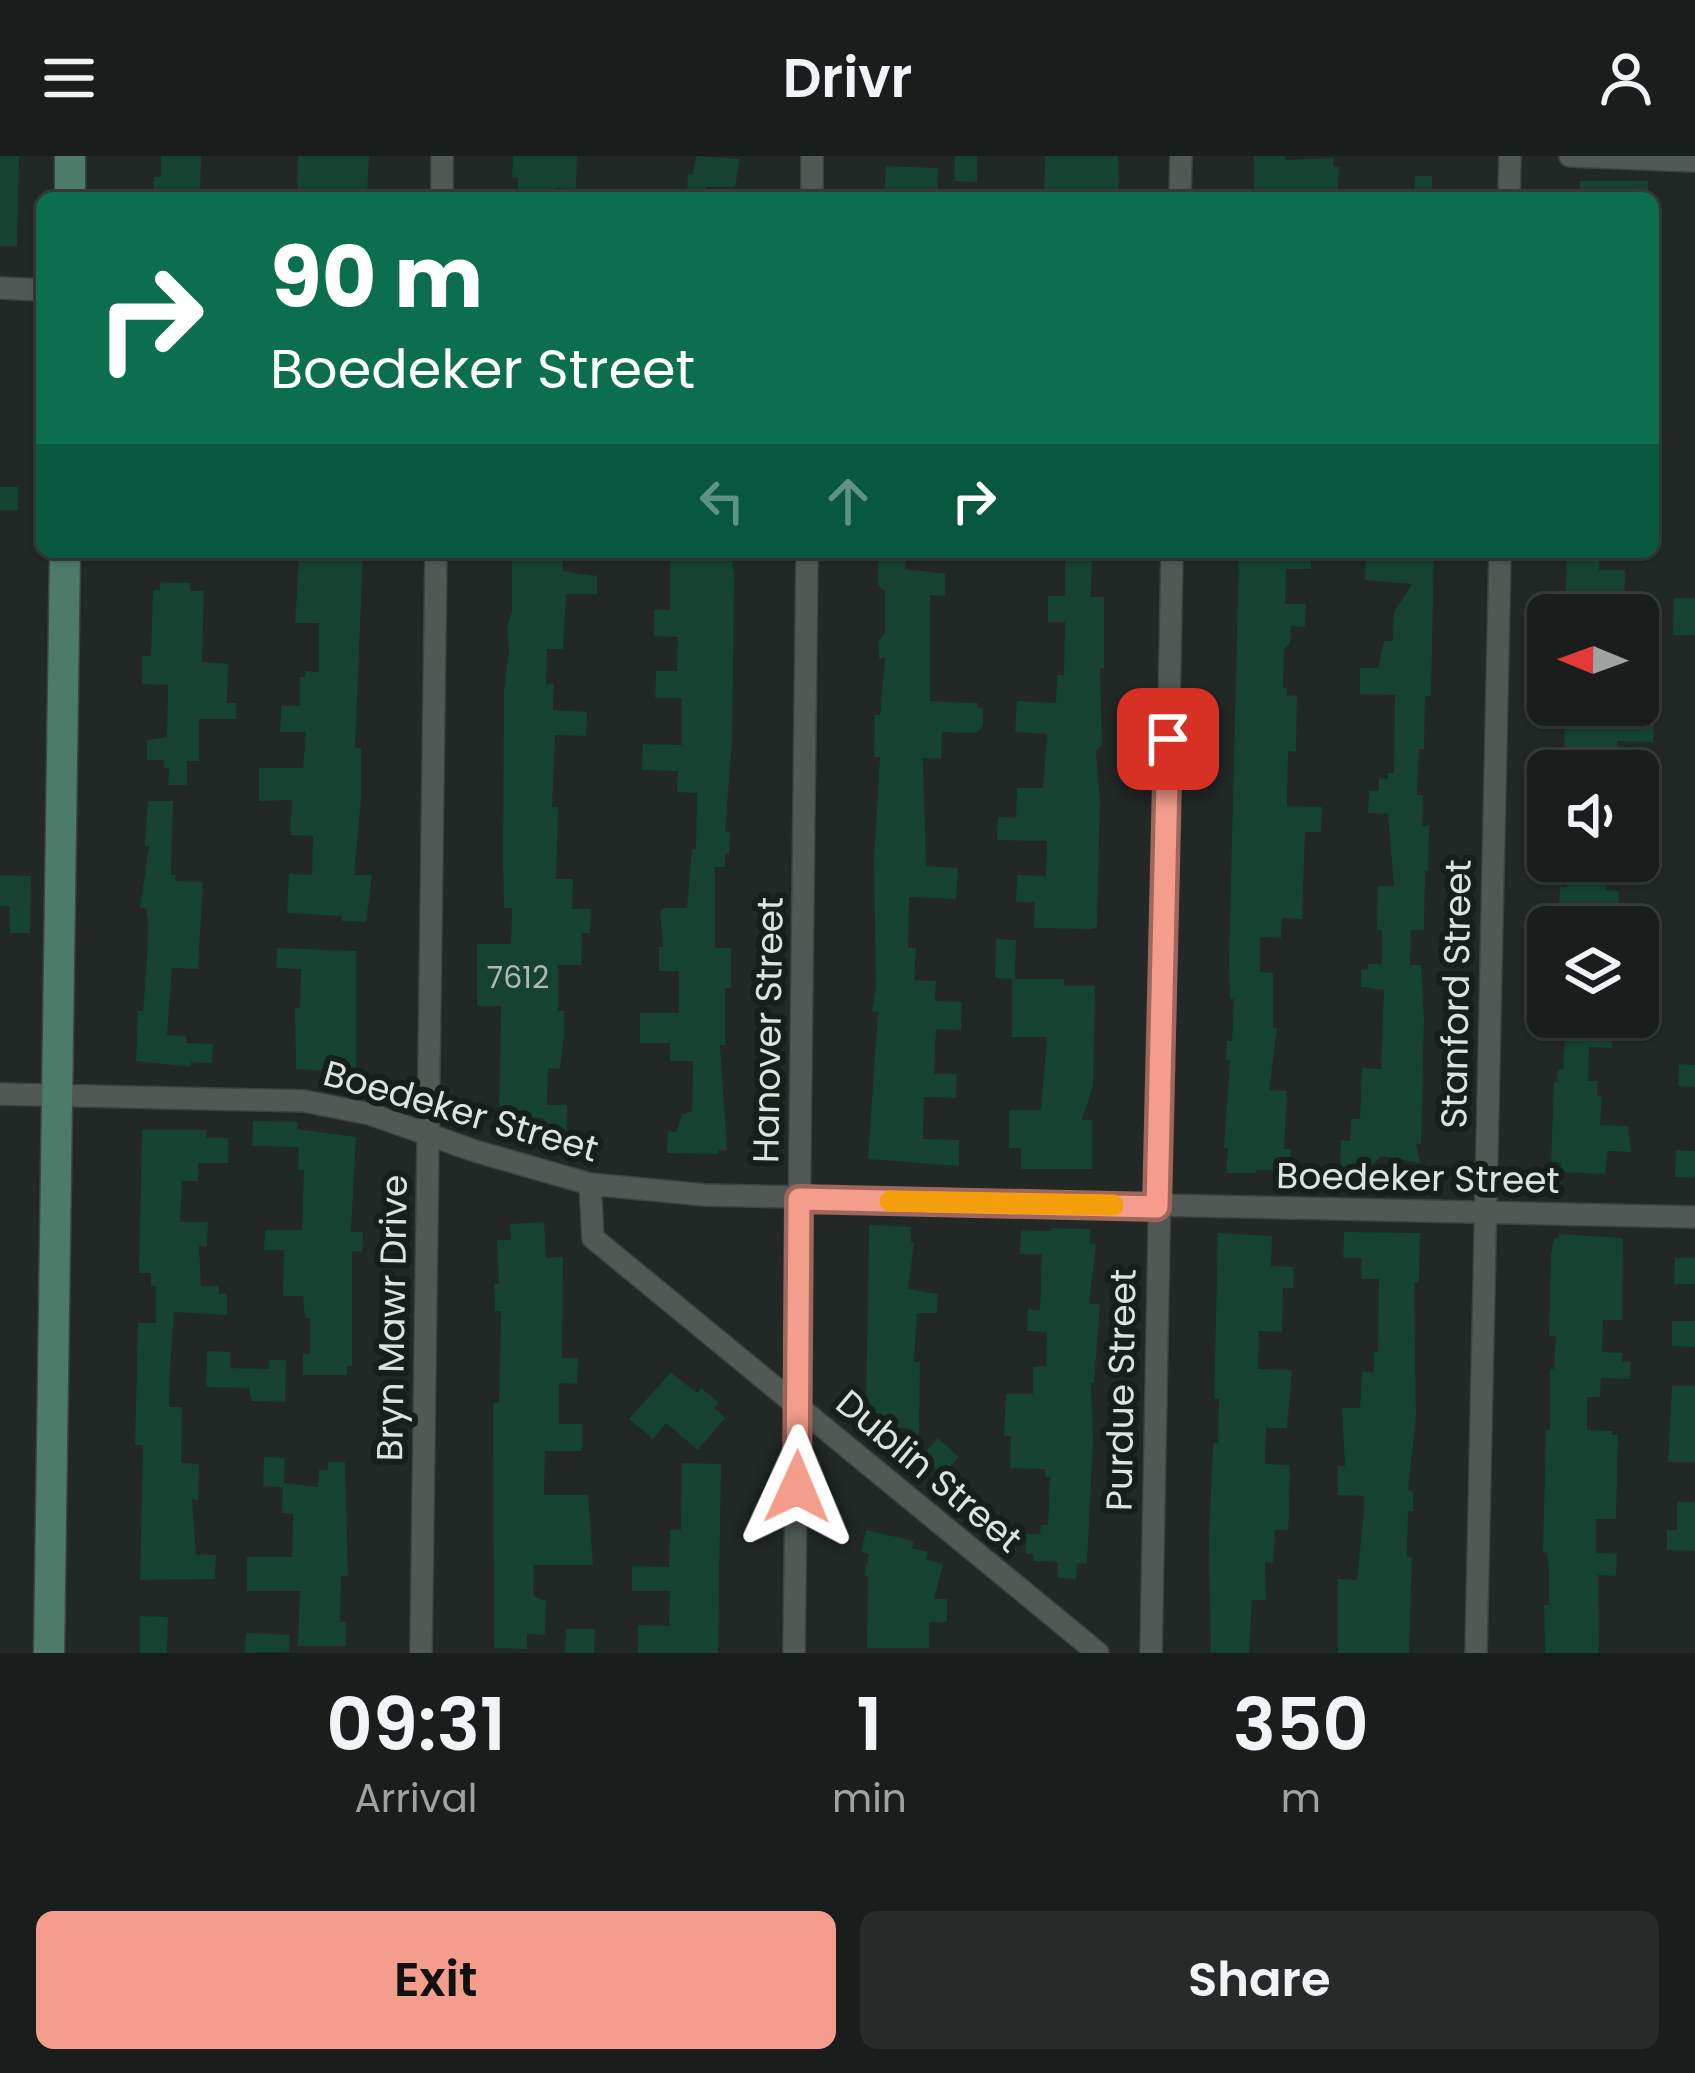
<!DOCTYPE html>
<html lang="en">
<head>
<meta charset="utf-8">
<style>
  :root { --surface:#191e1c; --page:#262b29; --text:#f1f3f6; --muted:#9fa2a3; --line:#373c3b; --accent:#f49d8c }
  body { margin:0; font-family:Poppins,sans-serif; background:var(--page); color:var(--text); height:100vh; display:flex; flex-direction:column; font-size:45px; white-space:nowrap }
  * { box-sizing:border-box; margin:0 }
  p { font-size:39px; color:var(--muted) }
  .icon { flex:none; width:66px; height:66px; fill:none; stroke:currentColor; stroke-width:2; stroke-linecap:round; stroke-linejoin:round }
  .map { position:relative; height:1497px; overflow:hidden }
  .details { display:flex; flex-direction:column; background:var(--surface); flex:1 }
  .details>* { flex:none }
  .top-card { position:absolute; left:36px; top:36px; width:1623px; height:366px; border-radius:18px; box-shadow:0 3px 9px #0004,0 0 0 3px var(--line); background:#0b6e4f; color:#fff; overflow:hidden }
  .needle { width:78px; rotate:271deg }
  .fabs { position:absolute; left:1527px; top:438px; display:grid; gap:24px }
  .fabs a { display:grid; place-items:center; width:132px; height:132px; border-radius:18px; background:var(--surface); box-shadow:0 3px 9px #0004,0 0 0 3px var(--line); font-size:60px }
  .pin { position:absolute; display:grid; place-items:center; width:102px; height:102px; color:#fff; margin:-51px; border-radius:24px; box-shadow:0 6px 18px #0006 }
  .me { position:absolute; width:132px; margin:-66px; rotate:1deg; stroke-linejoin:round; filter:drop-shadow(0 0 9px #0008) }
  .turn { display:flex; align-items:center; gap:42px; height:252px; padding:0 36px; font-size:54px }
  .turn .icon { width:156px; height:156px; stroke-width:2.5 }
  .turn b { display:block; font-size:84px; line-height:102px }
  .lanes { display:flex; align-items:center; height:114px; padding:0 36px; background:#0003; justify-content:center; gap:60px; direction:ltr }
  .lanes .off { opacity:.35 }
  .eta { display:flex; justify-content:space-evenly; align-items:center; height:204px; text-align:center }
  .eta b { font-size:72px; font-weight:600; line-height:84px }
  .button { display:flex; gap:24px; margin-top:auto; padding:24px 36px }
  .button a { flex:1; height:138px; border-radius:18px; background:var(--accent); color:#111; font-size:48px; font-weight:600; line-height:138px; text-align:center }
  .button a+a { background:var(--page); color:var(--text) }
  header { display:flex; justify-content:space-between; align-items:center; height:156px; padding:0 36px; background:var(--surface); font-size:54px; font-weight:600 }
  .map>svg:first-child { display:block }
  .building { fill:#154231 }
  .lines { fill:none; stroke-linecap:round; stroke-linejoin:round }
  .street-casing { stroke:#3d4341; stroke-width:24 }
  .secondary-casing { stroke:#3d4341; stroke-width:33 }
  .street { stroke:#515955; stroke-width:21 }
  .secondary { stroke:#4c7b6a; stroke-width:30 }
  .route-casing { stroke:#9f665b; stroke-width:30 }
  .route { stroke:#f49d8c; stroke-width:21 }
  .slow { stroke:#f59e0b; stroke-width:21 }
  .labels { text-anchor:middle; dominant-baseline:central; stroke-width:12; stroke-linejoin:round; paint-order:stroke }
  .number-label { font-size:30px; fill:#acbbb5 }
  .street-label { font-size:36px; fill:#dee3e1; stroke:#171f1b }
</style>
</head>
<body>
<header><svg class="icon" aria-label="menu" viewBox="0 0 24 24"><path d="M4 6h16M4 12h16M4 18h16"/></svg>Drivr<svg class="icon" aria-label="person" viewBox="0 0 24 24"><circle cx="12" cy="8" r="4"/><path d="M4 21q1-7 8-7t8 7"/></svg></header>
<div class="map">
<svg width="1695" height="1497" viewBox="0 0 1695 1497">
  <rect width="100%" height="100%" fill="#212825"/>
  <path class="building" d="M 0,0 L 19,0 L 17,90 L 0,90 Z
    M 161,0 L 201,0 L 200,42 L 153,42 L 154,21 L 161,21 Z
    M 298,0 L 369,0 L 367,42 L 297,42 Z
    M 513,0 L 577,0 L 576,33 L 556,32 L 556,42 L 518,42 L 518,22 L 512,21 Z
    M 696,0 L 740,3 L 735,31 L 706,31 L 706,36 L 687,36 L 688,18 L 693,18 Z
    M 955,0 L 977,0 L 977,26 L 954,25 Z
    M 1045,0 L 1118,0 L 1119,42 L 1044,42 Z
    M 1254,0 L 1285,0 L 1285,4 L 1333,2 L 1333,10 L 1339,11 L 1337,40 L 1285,38 L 1285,42 L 1254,42 Z
    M 886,10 L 938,12 L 937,42 L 884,42 Z
    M 1415,20 L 1432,20 L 1432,42 L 1415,42 Z
    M 1580,25 L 1648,25 L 1648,42 L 1580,42 Z
    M 0,331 L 18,331 L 18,354 L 0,354 Z
    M 312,396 L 363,396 L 355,592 L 361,592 L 361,643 L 354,719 L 372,719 L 366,766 L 342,765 L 342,760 L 287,757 L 289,718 L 312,719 L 313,680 L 290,679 L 292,644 L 259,645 L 259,612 L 303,612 L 306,576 L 280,576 L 281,550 L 300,550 L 300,521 L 305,521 L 305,515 L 319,516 L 319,467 L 295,467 L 299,402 L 312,402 Z
    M 512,396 L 563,396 L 563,415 L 597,420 L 597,438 L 566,438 L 563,493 L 547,493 L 546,528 L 554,528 L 553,554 L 587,556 L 586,580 L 555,579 L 552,651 L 558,651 L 556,723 L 573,723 L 572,753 L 591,753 L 590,777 L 582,777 L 581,809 L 558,809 L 558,855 L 564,855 L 564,880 L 560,913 L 548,912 L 547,949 L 567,949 L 566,982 L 544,981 L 544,962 L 499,960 L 501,850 L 477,850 L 477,788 L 511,788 L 512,752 L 504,752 L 503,702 L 504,533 L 509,496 L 507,471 L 512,455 Z
    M 878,396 L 906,396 L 905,413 L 945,418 L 945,440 L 930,439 L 930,545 L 978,547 L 977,552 L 983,552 L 983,570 L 976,577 L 942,576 L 941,603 L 923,602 L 926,710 L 958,712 L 956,743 L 909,741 L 908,792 L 916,792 L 914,824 L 936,825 L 935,845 L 962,846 L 961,874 L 936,873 L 934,918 L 957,918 L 956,942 L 924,941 L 923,983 L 959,984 L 959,1010 L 868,1003 L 878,856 L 872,855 L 876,831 L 874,703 L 880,601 L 874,601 L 875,559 L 880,559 L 885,502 L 879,502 L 878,486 L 885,477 L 885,435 L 878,430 Z
    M 1065,396 L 1092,396 L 1091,441 L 1104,441 L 1104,512 L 1100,512 L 1102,589 L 1096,595 L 1100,644 L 1097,770 L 1093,773 L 1034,772 L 1035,746 L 1016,746 L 1017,719 L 1046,720 L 1047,685 L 997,684 L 998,661 L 1016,662 L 1017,632 L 1043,632 L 1047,578 L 1015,576 L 1017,545 L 1056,547 L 1057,519 L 1064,519 L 1065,466 L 1048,466 L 1048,440 L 1065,440 Z
    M 1239,396 L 1311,396 L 1311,413 L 1286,413 L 1285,448 L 1306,448 L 1305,471 L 1291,470 L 1290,488 L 1284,492 L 1283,532 L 1287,532 L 1287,539 L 1297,540 L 1296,596 L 1288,595 L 1287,650 L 1322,651 L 1321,676 L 1305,676 L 1302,763 L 1282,762 L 1281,782 L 1260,781 L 1260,816 L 1273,817 L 1273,872 L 1277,873 L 1269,934 L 1287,935 L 1284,993 L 1291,993 L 1291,1014 L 1256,1014 L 1256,1017 L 1226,1017 L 1228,992 L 1224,992 L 1230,904 L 1226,904 L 1227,885 L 1232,885 L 1234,843 L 1230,843 L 1229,805 Z
    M 1366,396 L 1426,396 L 1426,406 L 1434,396 L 1431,540 L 1425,540 L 1424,593 L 1419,593 L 1417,639 L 1423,639 L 1422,670 L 1429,670 L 1428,715 L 1425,715 L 1424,774 L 1411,774 L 1410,809 L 1421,809 L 1424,864 L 1421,988 L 1416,988 L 1420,1007 L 1381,1000 L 1367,1015 L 1340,1014 L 1341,984 L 1350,985 L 1351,963 L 1360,963 L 1362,912 L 1381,913 L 1384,834 L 1361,831 L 1361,814 L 1368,814 L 1368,808 L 1382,808 L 1382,774 L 1377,774 L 1378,730 L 1394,730 L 1388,658 L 1368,657 L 1369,635 L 1379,635 L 1379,622 L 1388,623 L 1388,617 L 1394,617 L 1395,539 L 1360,538 L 1360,512 L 1378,512 L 1384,485 L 1393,485 L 1394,457 L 1412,428 L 1365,424 Z
    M 1567,396 L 1600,396 L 1599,414 L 1625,414 L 1624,459 L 1565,459 Z
    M 670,399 L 732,399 L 734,423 L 732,587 L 725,676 L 730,676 L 729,698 L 725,698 L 725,711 L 715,711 L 715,792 L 731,792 L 731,832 L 725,832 L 725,889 L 720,889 L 727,994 L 719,994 L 718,998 L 667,997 L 668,975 L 676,976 L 682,959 L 692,955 L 693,905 L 670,905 L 670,887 L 640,887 L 640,857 L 679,857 L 679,815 L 659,815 L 659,791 L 663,791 L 660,756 L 663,752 L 687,752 L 692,693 L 696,693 L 697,637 L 677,636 L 678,615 L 642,614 L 643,588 L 682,589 L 682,542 L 655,542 L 656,515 L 677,515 L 678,481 L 654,480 L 654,454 L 670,454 Z
    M 160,426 L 190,427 L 190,435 L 204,435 L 202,506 L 228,508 L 227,547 L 236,547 L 236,563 L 199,563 L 199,605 L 187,605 L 187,629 L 168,629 L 169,612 L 164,612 L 164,604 L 147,604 L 147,584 L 167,581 L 168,529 L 142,528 L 142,500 L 151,500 L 153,434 L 160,434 Z
    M 1674,442 L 1695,442 L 1695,479 L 1673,479 Z
    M 1565,549 L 1629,549 L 1629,555 L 1637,556 L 1637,566 L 1654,566 L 1653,586 L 1617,585 L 1617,600 L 1564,599 Z
    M 148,645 L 173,645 L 171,719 L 176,719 L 175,725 L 203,726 L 198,813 L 172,812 L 167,879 L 186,880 L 186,887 L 213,888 L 212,907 L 191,906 L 191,911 L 136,905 L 138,855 L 143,855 L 147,806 L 148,765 L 146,752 L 140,752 L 149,690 L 145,690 Z
    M 1566,705 L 1599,705 L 1599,727 L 1605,727 L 1607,734 L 1619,735 L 1618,755 L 1657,764 L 1656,771 L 1558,771 L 1560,731 L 1567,731 Z
    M 0,719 L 31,720 L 30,777 L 10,777 L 10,750 L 0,750 Z
    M 996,783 L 1016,784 L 1015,823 L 1064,823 L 1064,830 L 1095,830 L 1093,930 L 1082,964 L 1092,964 L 1092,1013 L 1021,1013 L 1021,992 L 1009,992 L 1009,954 L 1041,954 L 1047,881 L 1012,881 L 1012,823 L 995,822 Z
    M 277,792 L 356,795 L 356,921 L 333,920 L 333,915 L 296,913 L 295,852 L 300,852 L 301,813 L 276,812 Z
    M 1560,861 L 1613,861 L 1612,892 L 1589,891 L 1588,925 L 1598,925 L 1597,940 L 1602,940 L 1600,969 L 1628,970 L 1631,996 L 1607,995 L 1605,1018 L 1560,1016 L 1561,1006 L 1551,1006 L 1554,926 L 1557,926 L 1558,914 L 1563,914 L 1565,880 L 1560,880 Z
    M 1679,908 L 1695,909 L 1695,931 L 1678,930 Z
    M 253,965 L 298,966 L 297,973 L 356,981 L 351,1076 L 363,1076 L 362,1096 L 352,1095 L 352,1210 L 347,1210 L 347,1219 L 303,1219 L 303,1198 L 310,1198 L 310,1162 L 305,1162 L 303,1140 L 283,1140 L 284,1094 L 264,1094 L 265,1074 L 302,1074 L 304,1014 L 298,1014 L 299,991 L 252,990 Z
    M 142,974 L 206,974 L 206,982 L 228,982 L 228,1007 L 198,1007 L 198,1025 L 182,1025 L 180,1066 L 208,1066 L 207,1090 L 199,1090 L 201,1130 L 219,1130 L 219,1138 L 227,1138 L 227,1159 L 174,1156 L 170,1214 L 169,1251 L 182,1251 L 181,1307 L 199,1308 L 198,1344 L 192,1343 L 196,1398 L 216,1399 L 215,1423 L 140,1424 L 143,1289 L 135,1289 L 138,1167 L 156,1167 L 156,1130 L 151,1130 L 151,1117 L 139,1117 Z
    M 1676,994 L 1695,995 L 1695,1022 L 1675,1021 Z
    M 544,1066 L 546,1102 L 563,1101 L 562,1202 L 578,1202 L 577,1228 L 559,1227 L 559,1268 L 582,1268 L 582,1295 L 545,1295 L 544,1339 L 588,1339 L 593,1409 L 534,1409 L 533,1440 L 546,1445 L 545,1479 L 527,1478 L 527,1493 L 494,1492 L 493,1247 L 499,1247 L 501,1155 L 495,1155 L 494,1128 L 499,1128 L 497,1084 L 511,1084 L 510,1068 Z
    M 869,1069 L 911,1071 L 911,1086 L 914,1086 L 908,1133 L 938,1138 L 937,1157 L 917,1157 L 914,1206 L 920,1206 L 919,1284 L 906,1272 L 871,1272 L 872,1260 L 866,1260 Z
    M 1051,1072 L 1090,1073 L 1090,1088 L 1096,1088 L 1089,1148 L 1100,1148 L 1094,1227 L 1091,1227 L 1093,1282 L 1087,1408 L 1077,1407 L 1076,1423 L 1058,1422 L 1058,1406 L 1034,1405 L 1034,1399 L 1026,1398 L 1026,1378 L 1040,1378 L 1041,1369 L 1048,1369 L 1050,1321 L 1045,1321 L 1045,1313 L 1010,1312 L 1011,1280 L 1004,1280 L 1006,1238 L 1033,1238 L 1033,1211 L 1046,1210 L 1047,1176 L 1027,1175 L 1028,1153 L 1040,1154 L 1042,1098 L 1020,1098 L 1021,1074 L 1051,1075 Z
    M 1344,1076 L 1420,1077 L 1419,1126 L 1414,1126 L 1416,1260 L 1408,1334 L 1413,1335 L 1413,1355 L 1408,1355 L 1407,1401 L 1412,1401 L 1409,1497 L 1338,1497 L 1338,1423 L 1357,1424 L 1364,1354 L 1364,1340 L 1338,1339 L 1338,1310 L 1345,1310 L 1342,1252 L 1360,1252 L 1362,1216 L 1374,1216 L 1374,1196 L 1378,1196 L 1379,1123 L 1361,1123 L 1362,1102 L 1343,1102 Z
    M 1218,1077 L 1272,1080 L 1271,1110 L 1294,1111 L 1293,1132 L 1283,1132 L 1282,1176 L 1259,1175 L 1258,1213 L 1292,1214 L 1287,1272 L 1266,1272 L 1265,1308 L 1290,1309 L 1289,1356 L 1288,1374 L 1275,1374 L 1273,1407 L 1265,1406 L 1266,1444 L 1252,1444 L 1249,1497 L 1211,1497 L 1209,1385 L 1213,1287 L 1218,1287 L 1219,1243 L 1214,1243 Z
    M 1559,1078 L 1623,1082 L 1622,1164 L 1603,1164 L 1602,1196 L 1622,1197 L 1622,1206 L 1631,1206 L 1630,1223 L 1601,1222 L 1600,1241 L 1587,1241 L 1587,1274 L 1612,1275 L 1612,1279 L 1618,1279 L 1616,1363 L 1596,1363 L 1596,1397 L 1617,1398 L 1616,1420 L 1598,1419 L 1599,1497 L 1545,1497 L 1544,1449 L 1549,1449 L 1549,1415 L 1547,1397 L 1543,1396 L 1546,1274 L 1550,1274 L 1550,1213 L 1554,1213 L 1556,1180 L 1549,1180 L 1551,1098 L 1554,1082 L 1558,1082 Z
    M 1675,1102 L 1695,1102 L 1695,1128 L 1674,1128 Z
    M 1672,1165 L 1695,1165 L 1695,1191 L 1672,1190 Z
    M 207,1195 L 230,1196 L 230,1212 L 269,1213 L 270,1204 L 286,1204 L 285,1246 L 252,1245 L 249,1232 L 206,1231 Z
    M 671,1216 L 697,1237 L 701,1232 L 719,1247 L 714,1252 L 725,1262 L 698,1294 L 666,1267 L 653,1283 L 629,1263 Z
    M 1672,1230 L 1695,1230 L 1695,1306 L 1668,1306 Z
    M 938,1282 L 959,1301 L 943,1319 L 921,1301 Z
    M 264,1301 L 285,1302 L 284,1327 L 318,1331 L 319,1314 L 328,1314 L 328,1306 L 345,1306 L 348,1420 L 341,1420 L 340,1466 L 346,1466 L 346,1490 L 298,1490 L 300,1435 L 247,1435 L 247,1401 L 292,1401 L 293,1358 L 282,1357 L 283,1331 L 263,1330 Z
    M 682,1307 L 721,1308 L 718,1497 L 638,1497 L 638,1469 L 669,1470 L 670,1435 L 632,1435 L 632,1410 L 669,1411 L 670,1374 L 681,1374 Z
    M 1677,1346 L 1695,1346 L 1695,1395 L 1667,1394 L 1667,1374 L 1677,1374 Z
    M 866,1374 L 914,1385 L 912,1392 L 928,1396 L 926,1403 L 943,1408 L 934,1443 L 947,1443 L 947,1466 L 929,1466 L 929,1492 L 867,1492 L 868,1421 L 864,1419 L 869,1398 L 861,1396 Z
    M 140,1460 L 168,1461 L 167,1497 L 140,1497 Z
    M 566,1473 L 595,1473 L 594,1497 L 565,1497 Z
    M 246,1477 L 290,1479 L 289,1496 L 245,1497 Z"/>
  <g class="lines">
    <defs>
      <path id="street" d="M 1570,0 L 1695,5
        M 442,42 L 442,0
        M 812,42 L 812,0
        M 1180,42 L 1181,0
        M 1509,42 L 1510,0
        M 0,132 L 42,134
        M 0,938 L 304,945 L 370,958 L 475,995 L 590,1028 L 705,1039 L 1695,1061
        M 590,1028 L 593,1082 L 1098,1497
        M 421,1497 L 436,396
        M 794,1497 L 807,396
        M 1151,1497 L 1172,396
        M 1476,1497 L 1500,396"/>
      <path id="secondary" d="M 70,42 L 70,0
        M 49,1497 L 65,396"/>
    </defs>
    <use href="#street" class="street-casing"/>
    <use href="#secondary" class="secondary-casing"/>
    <use href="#street" class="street"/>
    <use href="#secondary" class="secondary"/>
  </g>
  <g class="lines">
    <defs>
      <path id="route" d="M 797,1331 L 799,1043 L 1157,1051 L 1168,583"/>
    </defs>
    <use href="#route" class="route-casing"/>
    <use href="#route" class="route"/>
    <path class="slow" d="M 890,1045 L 1113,1049"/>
  </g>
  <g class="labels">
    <g class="number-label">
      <text x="518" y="821">7612</text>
    </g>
    <g class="street-label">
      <text transform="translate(1456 838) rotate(-89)">Stanford Street</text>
      <text transform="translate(768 874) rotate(-89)">Hanover Street</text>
      <text transform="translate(461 955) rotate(16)">Boedeker Street</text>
      <text transform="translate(1418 1022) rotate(1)">Boedeker Street</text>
      <text transform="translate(392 1162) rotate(-89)">Bryn Mawr Drive</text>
      <text transform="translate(1121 1234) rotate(-89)">Purdue Street</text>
      <text transform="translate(929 1315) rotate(40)">Dublin Street</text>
    </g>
  </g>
</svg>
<div class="fabs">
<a><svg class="needle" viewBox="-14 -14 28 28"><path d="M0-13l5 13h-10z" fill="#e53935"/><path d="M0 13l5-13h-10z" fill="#9fa2a3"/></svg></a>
<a><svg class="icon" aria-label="sound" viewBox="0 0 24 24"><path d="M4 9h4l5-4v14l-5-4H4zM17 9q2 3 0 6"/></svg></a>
<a><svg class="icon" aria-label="layers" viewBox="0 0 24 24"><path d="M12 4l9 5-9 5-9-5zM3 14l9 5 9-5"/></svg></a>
</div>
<div class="pin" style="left:1168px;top:583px;background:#d93025"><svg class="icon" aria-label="arrive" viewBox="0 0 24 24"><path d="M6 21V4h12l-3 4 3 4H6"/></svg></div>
<svg class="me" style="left:797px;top:1331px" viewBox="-20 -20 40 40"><path d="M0-17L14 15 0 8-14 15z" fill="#f49d8c" stroke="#fff" stroke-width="4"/></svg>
<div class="top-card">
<div class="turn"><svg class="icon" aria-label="right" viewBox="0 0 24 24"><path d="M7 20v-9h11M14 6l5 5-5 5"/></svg><div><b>90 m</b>Boedeker Street</div></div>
<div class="lanes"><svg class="icon off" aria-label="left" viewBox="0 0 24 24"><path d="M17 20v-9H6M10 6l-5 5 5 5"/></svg><svg class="icon off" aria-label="ahead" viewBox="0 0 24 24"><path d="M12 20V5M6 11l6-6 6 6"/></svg><svg class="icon" aria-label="right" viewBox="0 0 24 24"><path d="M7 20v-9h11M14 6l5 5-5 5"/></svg></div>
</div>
</div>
<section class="details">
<div class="eta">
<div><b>09:31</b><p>Arrival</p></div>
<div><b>1</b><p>min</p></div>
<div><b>350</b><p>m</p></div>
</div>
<div class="button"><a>Exit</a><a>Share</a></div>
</section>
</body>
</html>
